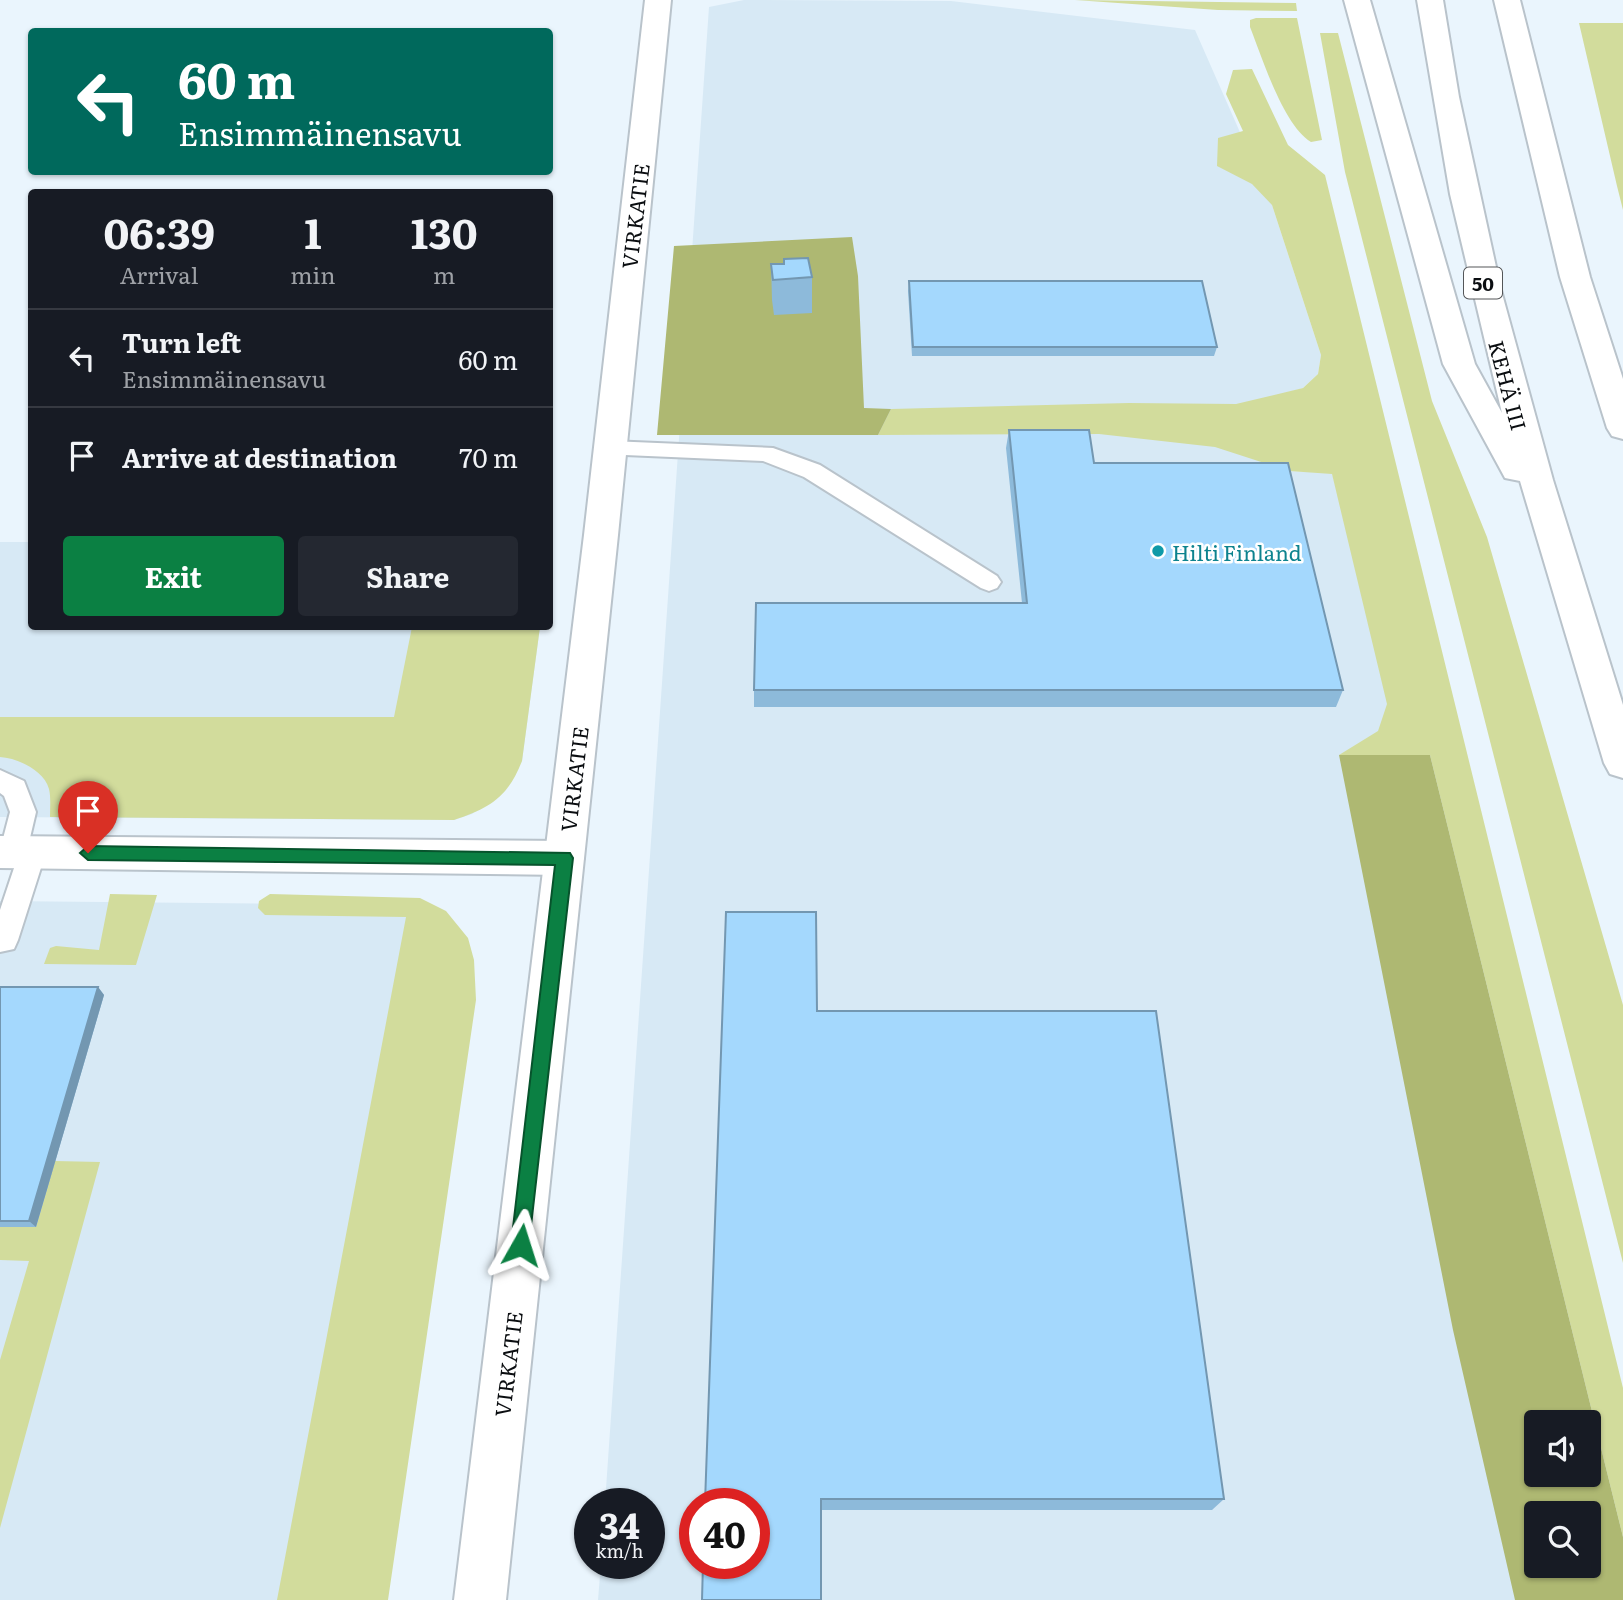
<!DOCTYPE html>
<html lang="en">
<head>
<meta charset="utf-8">
<style>
  :root { --surface:#171b24; --page:#242831; --text:#f1f3f6; --muted:#9ea1a6; --line:#363941; --accent:#0b8043 }
  body { margin:0; font-family:Literata,serif; background:var(--page); color:var(--text); height:100vh; display:flex; flex-direction:column; font-size:26px; white-space:nowrap }
  * { box-sizing:border-box; margin:0 }
  p { font-size:23px; color:var(--muted) }
  .icon { flex:none; width:38px; height:38px; fill:none; stroke:currentColor; stroke-width:2; stroke-linecap:round; stroke-linejoin:round }
  .map { position:relative; flex:1; overflow:hidden }
  .sheet { position:absolute; left:28px; top:189px; width:525px; height:441px; display:flex; flex-direction:column; background:var(--surface); border-radius:7px; box-shadow:0 2px 5px #0004 }
  .sheet>* { flex:none }
  .banner { position:absolute; left:28px; top:28px; width:525px; height:147px; border-radius:7px; box-shadow:0 2px 5px #0004; background:#00695c; color:#fff; overflow:hidden }
  .controls { position:absolute; left:1524px; top:1410px; display:grid; gap:14px }
  .controls a { display:grid; place-items:center; width:77px; height:77px; border-radius:7px; background:var(--surface); box-shadow:0 2px 5px #0004; font-size:35px }
  .speed { position:absolute; left:574px; top:1488px; display:flex; gap:14px; font-size:35px; font-weight:700; text-align:center }
  .speed>* { display:grid; place-content:center; width:91px; height:91px; border-radius:50%; background:var(--surface); box-shadow:0 2px 5px #0004; line-height:1 }
  .speed small { font-size:18px; font-weight:400 }
  .speed .limit { border:10px solid #d22; background:#fff; color:#111 }
  .pin { position:absolute; display:grid; place-items:center; width:60px; height:60px; color:#fff; margin:-72px -30px; border-radius:50% 50% 50% 0; rotate:-45deg; box-shadow:0 0 7px #0007 }
  .pin .icon { rotate:45deg }
  .me { position:absolute; width:77px; margin:-38px; rotate:6deg; stroke-linejoin:round; filter:drop-shadow(0 0 5px #0008) }
  .turn { display:flex; align-items:center; gap:24px; height:147px; padding:0 35px; font-size:32px }
  .turn .icon { width:91px; height:91px; stroke-width:2.5 }
  .turn b { display:block; font-size:49px; line-height:60px }
  .eta { display:flex; justify-content:space-evenly; align-items:center; height:119px; text-align:center }
  .eta b { font-size:42px; font-weight:700; line-height:49px }
  .primary-button { display:flex; gap:14px; margin-top:auto; padding:14px 35px }
  .primary-button a { flex:1; height:80px; border-radius:7px; background:var(--accent); color:#fff; font-size:28px; font-weight:700; line-height:80px; text-align:center }
  .primary-button a+a { background:var(--page); color:var(--text) }
  ul { padding:0; list-style:none }
  li { display:flex; align-items:center; gap:21px; height:98px; padding:0 35px; border-top:2px solid var(--line) }
  li div { flex:1 }
  li b { display:block; font-size:26px }
  li em { font-style:normal }
  .map>svg:first-child { display:block }
  .built { fill:#d7e9f5; fill-rule:evenodd }
  .green { fill:#d2dc9c }
  .forest { fill:#aeb872; fill-rule:evenodd }
  .lines { fill:none; stroke-linecap:round; stroke-linejoin:round }
  .lane-casing { stroke:#b9c3cb; stroke-width:4 }
  .street-casing { stroke:#b9c3cb; stroke-width:4 }
  .secondary-casing { stroke:#b9c3cb; stroke-width:4 }
  .highway-casing { stroke:#b9c3cb; stroke-width:4 }
  .lane { fill:#fff; fill-rule:evenodd }
  .street { fill:#fff; fill-rule:evenodd }
  .secondary { fill:#fff; fill-rule:evenodd }
  .highway { fill:#fff; fill-rule:evenodd }
  .wall { fill:#8dbada }
  .shaded-wall { fill:#7397b1 }
  .building { fill:#a4d8fd; stroke:#7397b1; stroke-width:2 }
  .route { fill:#0b8043; stroke:#07532c; stroke-width:2 }
  .culture-dot { fill:#0f9aa8; stroke:#fff; stroke-width:2.5 }
  .labels { text-anchor:middle; dominant-baseline:central; stroke-width:5; stroke-linejoin:round; paint-order:stroke }
  .shield { fill:#fff; stroke:#545658; stroke-width:2 }
  .shield-label { font-size:19px; font-weight:bold; fill:#0b0e11 }
  .street-label { font-size:21px; fill:#0b0e11; stroke:#fff }
  .culture-label { font-size:21px; fill:#0d838f; stroke:#fff; text-anchor:start }
</style>
</head>
<body>
<div class="map">
<svg width="1623" height="1600" viewBox="0 0 1623 1600">
  <rect width="100%" height="100%" fill="#eaf5fd"/>
  <path class="built" d="M 744,0 L 951,1 L 1195,30 L 1272,205 L 1321,355 L 1318,374 L 1303,388 L 1275,396 L 1290,471 L 1332,473 L 1551,1326 L 1536,1423 L 1536,1475 L 1583,1475 L 1610,1600 L 598,1600 L 601,1563 L 649,1563 L 649,1503 L 605,1503 L 709,7 ZM 695,1503 L 754,1503 L 754,1563 L 695,1563 ZM 1536,1514 L 1589,1514 L 1589,1566 L 1536,1566 Z
    M 0,542 L 31,542 L 32,626 L 540,627 L 522,761 L 495,797 L 472,814 L 454,820 L 0,817 Z
    M 0,901 L 416,905 L 379,1600 L 0,1600 Z"/>
  <path class="green" d="M 1075,0 L 1296,3 L 1297,11 L 1218,10 Z
    M 1256,18 L 1297,18 L 1322,140 L 1311,142 C 1283,125 1262,57 1250,27 L 1250,20 Z
    M 1579,23 L 1623,23 L 1623,210 L 1617,186 Z
    M 1320,33 L 1338,33 L 1432,401 L 1487,537 L 1623,1005 L 1623,1263 L 1345,172 Z
    M 1252,69 L 1288,145 L 1325,175 L 1623,1388 L 1623,1537 L 1430,755 L 1339,755 L 1378,731 L 1387,704 L 1332,474 L 1289,471 L 1215,447 L 1099,434 L 878,435 L 891,409 L 1129,403 L 1236,404 L 1303,388 L 1318,374 L 1321,355 L 1272,205 L 1252,184 L 1217,166 L 1218,138 L 1243,131 L 1226,94 L 1233,70 Z
    M 412,627 L 540,627 L 522,761 C 508,797 490,808 454,820 L 50,817 C 50,808 51,797 49,789 C 44,770 17,758 0,757 L 0,717 L 394,717 Z
    M 110,894 L 157,895 L 136,965 L 44,964 L 50,948 L 56,946 L 99,950 Z
    M 270,894 L 420,898 L 446,911 L 468,938 L 474,960 L 476,1000 L 388,1600 L 277,1600 L 406,917 L 265,915 L 258,908 L 259,901 Z
    M 55,1161 L 100,1162 L 0,1528 L 0,1360 L 29,1261 L 0,1260 L 0,1227 L 36,1227 Z"/>
  <path class="forest" d="M 852,237 L 858,276 L 864,408 L 891,409 L 878,435 L 657,435 L 674,246 Z
    M 1339,755 L 1430,755 L 1623,1537 L 1623,1600 L 1515,1600 L 1453,1330 ZM 1536,1423 L 1589,1423 L 1589,1475 L 1536,1475 ZM 1536,1514 L 1589,1514 L 1589,1566 L 1536,1566 Z"/>
  <g class="lines">
    <defs>
      <path id="lane" d="M 610,441 L 773,448 L 820,465 L 997,576 L 1001,582 L 997,588 L 989,591 L 981,588 L 804,477 L 763,461 L 602,454 L 599,449 L 602,444 Z
        M 0,770 L 24,781 L 36,812 L 29,842 L 42,844 L 46,852 L 18,940 L 14,949 L 0,952 L 0,910 L 16,862 L 4,860 L 0,850 L 10,812 L 4,796 L 0,793 Z"/>
      <path id="street" d="M 0,836 L 564,841 L 578,846 L 584,858 L 578,870 L 564,875 L 0,868 Z"/>
      <path id="secondary" d="M 645,0 L 671,0 L 618,535 L 506,1600 L 454,1600 L 584,535 Z"/>
      <path id="highway" d="M 1344,0 L 1370,0 L 1475,364 L 1502,413 L 1450,194 L 1417,0 L 1443,0 L 1459,97 L 1501,290 L 1553,480 L 1623,705 L 1623,778 L 1610,774 L 1604,763 L 1520,481 L 1505,478 L 1443,364 Z
        M 1494,0 L 1520,0 L 1590,277 L 1623,379 L 1623,439 L 1612,436 L 1607,428 L 1560,277 Z"/>
    </defs>
    <use href="#lane" class="lane-casing"/>
    <use href="#street" class="street-casing"/>
    <use href="#secondary" class="secondary-casing"/>
    <use href="#highway" class="highway-casing"/>
    <use href="#lane" class="lane"/>
    <use href="#street" class="street"/>
    <use href="#secondary" class="secondary"/>
    <use href="#highway" class="highway"/>
  </g>
  <path class="wall" d="M 771,264 L 812,277 L 812,313 L 774,315 L 772,300 Z
    M 909,281 L 1217,347 L 1214,356 L 912,356 L 908,291 Z
    M 1009,430 L 1094,463 L 1343,690 L 1336,707 L 754,707 L 754,690 L 1022,603 L 1006,448 Z
    M 0,987 L 98,987 L 104,995 L 36,1227 L 0,1227 Z
    M 817,1011 L 1224,1499 L 1212,1510 L 821,1510 Z"/>
  <path class="shaded-wall" d="M 98,987 L 104,995 L 36,1227 L 29,1221 Z"/>
  <path class="building" d="M 808,258 L 812,277 L 773,280 L 771,264 L 784,264 L 784,259 Z
    M 909,281 L 1202,281 L 1217,347 L 913,347 Z
    M 1009,430 L 1089,430 L 1094,463 L 1288,463 L 1343,690 L 754,690 L 756,603 L 1027,603 Z
    M 726,912 L 816,912 L 817,1011 L 1156,1011 L 1224,1499 L 821,1499 L 821,1600 L 702,1600 L 703,1563 L 754,1563 L 754,1503 L 705,1503 Z
    M 0,987 L 98,987 L 29,1221 L 0,1221 Z"/>
  <path class="route" d="M 88,846 L 570,853 L 573,858 L 528,1252 L 521,1255 L 514,1252 L 511,1245 L 555,865 L 88,860 L 80,853 Z"/>
  <circle class="culture-dot" cx="1158" cy="551" r="7"/>
  <g class="labels">
    <rect class="shield" x="1464" y="267.5" width="38" height="31" rx="5"/>
    <g class="shield-label">
      <text x="1483" y="283">50</text>
    </g>
    <g class="street-label">
      <text transform="translate(634 216) rotate(-83)">VIRKATIE</text>
      <text transform="translate(1509 385) rotate(75)">KEHÄ III</text>
      <text transform="translate(573 779) rotate(-83)">VIRKATIE</text>
      <text transform="translate(507 1364) rotate(-83)">VIRKATIE</text>
    </g>
    <g class="culture-label">
      <text x="1172" y="551">Hilti Finland</text>
    </g>
  </g>
</svg>
<div class="controls">
<a><svg class="icon" aria-label="sound" viewBox="0 0 24 24"><path d="M4 9h4l5-4v14l-5-4H4zM17 9q2 3 0 6"/></svg></a>
<a><svg class="icon" aria-label="search" viewBox="0 0 24 24"><circle cx="10" cy="10" r="6"/><path d="M15 15l6 6"/></svg></a>
</div>
<div class="speed"><div>34<small>km/h</small></div><div class="limit">40</div></div>
<div class="pin" style="left:88px;top:853px;background:#d93025"><svg class="icon" aria-label="arrive" viewBox="0 0 24 24"><path d="M6 21V4h12l-3 4 3 4H6"/></svg></div>
<svg class="me" style="left:521px;top:1245px" viewBox="-20 -20 40 40"><path d="M0-17L14 15 0 8-14 15z" fill="#0b8043" stroke="#fff" stroke-width="4"/></svg>
<div class="banner">
<div class="turn"><svg class="icon" aria-label="left" viewBox="0 0 24 24"><path d="M17 20v-9H6M10 6l-5 5 5 5"/></svg><div><b>60 m</b>Ensimmäinensavu</div></div>
</div>
<section class="sheet">
<div class="eta">
<div><b>06:39</b><p>Arrival</p></div>
<div><b>1</b><p>min</p></div>
<div><b>130</b><p>m</p></div>
</div>
<ul>
<li><svg class="icon" aria-label="left" viewBox="0 0 24 24"><path d="M17 20v-9H6M10 6l-5 5 5 5"/></svg><div><b>Turn left</b><p>Ensimmäinensavu</p></div><em>60 m</em></li>
<li><svg class="icon" aria-label="arrive" viewBox="0 0 24 24"><path d="M6 21V4h12l-3 4 3 4H6"/></svg><div><b>Arrive at destination</b></div><em>70 m</em></li>
</ul>
<div class="primary-button"><a>Exit</a><a>Share</a></div>
</section>
</div>
</body>
</html>
